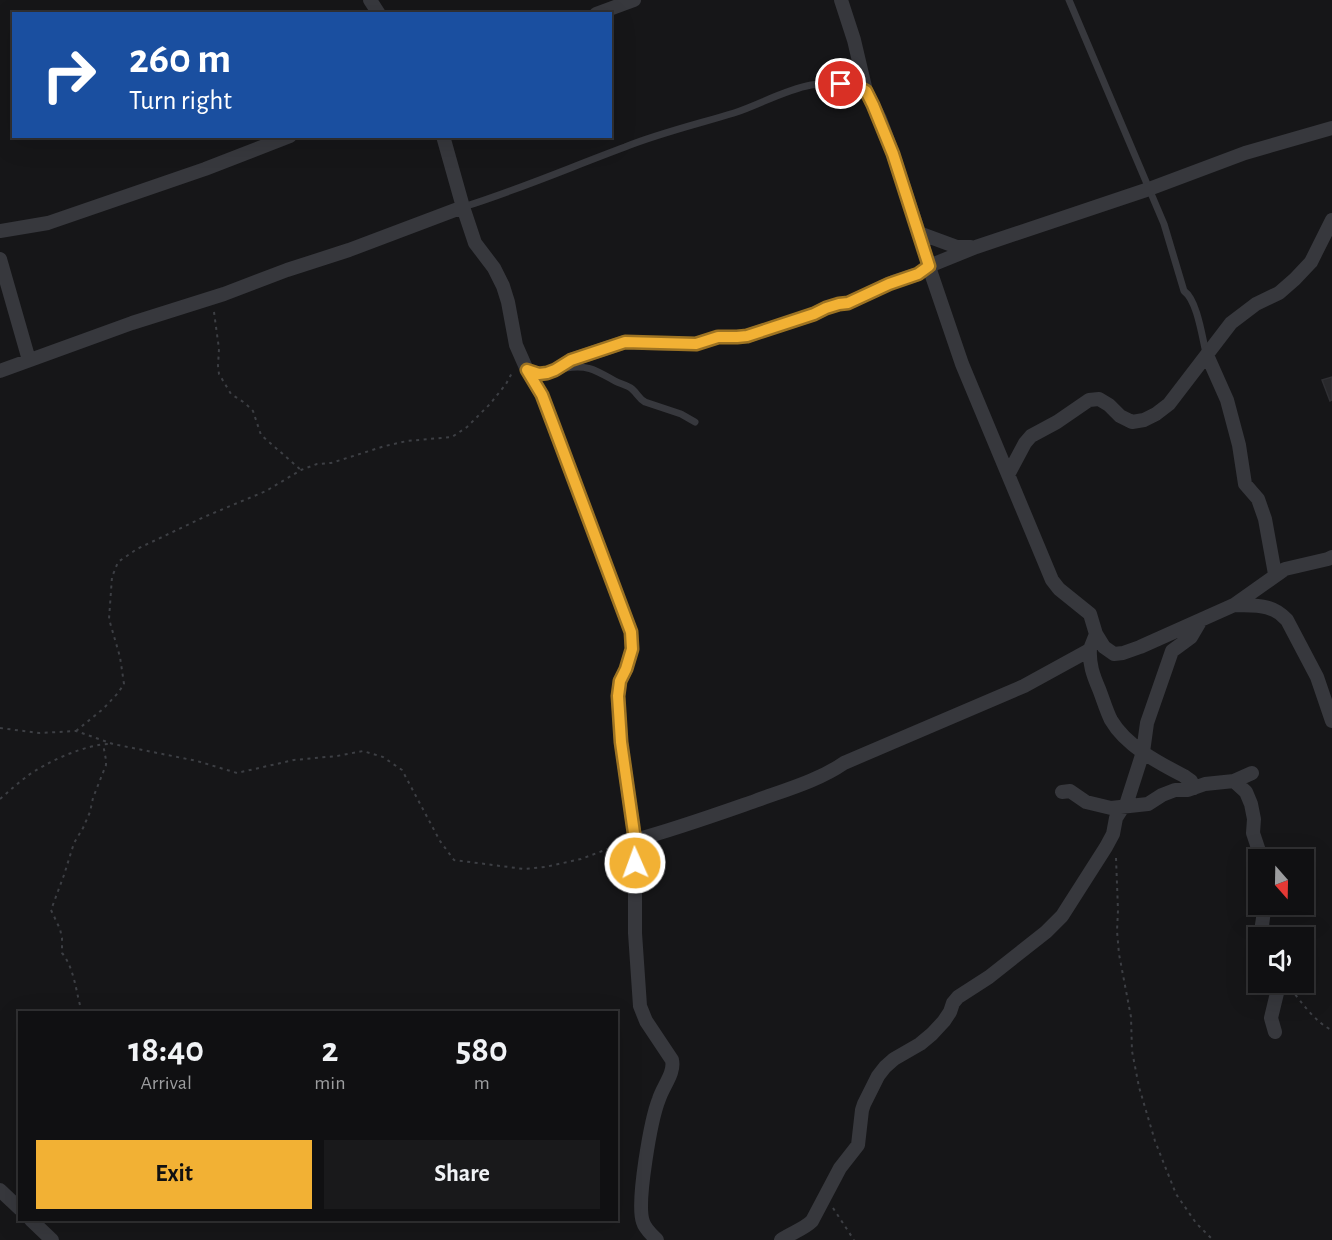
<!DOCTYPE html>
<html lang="en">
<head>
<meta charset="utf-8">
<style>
  :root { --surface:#101012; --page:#19191b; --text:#f1f3f6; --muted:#9c9d9f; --line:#303032; --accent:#f2b134 }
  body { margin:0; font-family:"Alegreya Sans",sans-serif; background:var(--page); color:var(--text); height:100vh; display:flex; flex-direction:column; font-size:22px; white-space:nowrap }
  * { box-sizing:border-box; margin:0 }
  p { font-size:20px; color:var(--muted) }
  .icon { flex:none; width:33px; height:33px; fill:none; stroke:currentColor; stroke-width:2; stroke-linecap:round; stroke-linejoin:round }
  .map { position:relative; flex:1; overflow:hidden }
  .details { position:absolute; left:18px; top:1011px; width:600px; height:210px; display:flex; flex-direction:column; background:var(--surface); border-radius:0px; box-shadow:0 6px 24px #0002,0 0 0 2px var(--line) }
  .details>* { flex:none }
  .hud { position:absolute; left:12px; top:12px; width:600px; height:126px; border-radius:0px; box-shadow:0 6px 24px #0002,0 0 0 2px var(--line); background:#1a4fa0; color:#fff; overflow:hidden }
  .needle { width:39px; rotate:160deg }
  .controls { position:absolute; left:1248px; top:849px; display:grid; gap:12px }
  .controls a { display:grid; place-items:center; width:66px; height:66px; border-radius:0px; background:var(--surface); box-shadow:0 6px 24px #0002,0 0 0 2px var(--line); font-size:30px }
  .pin { position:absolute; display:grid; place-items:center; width:51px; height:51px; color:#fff; margin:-26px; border:3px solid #fff; border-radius:50%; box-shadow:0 2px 6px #0007 }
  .me { position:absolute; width:66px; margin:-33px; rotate:358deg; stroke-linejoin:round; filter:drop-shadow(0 0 4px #0008) }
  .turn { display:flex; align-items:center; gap:21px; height:126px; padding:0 18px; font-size:27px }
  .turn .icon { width:78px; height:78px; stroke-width:2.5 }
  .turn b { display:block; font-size:42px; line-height:51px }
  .eta { display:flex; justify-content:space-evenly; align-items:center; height:102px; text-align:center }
  .eta b { font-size:36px; font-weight:700; line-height:42px }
  .action { display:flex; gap:12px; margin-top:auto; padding:12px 18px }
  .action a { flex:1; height:69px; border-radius:0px; background:var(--accent); color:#111; font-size:24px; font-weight:700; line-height:69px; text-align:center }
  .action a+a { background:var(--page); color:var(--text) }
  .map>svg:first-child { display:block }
  .building { fill:#29292c; stroke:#303034; stroke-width:1.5 }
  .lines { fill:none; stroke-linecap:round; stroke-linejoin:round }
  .path { stroke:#3d3f44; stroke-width:2; stroke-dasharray:3 4.5; stroke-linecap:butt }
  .service { stroke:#37383d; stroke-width:7 }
  .minor { stroke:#37383d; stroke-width:14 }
  .route-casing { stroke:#9d7322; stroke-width:15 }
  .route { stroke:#f2b134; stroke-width:10 }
</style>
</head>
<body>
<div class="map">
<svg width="1332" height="1240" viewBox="0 0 1332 1240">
  <rect width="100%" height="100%" fill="#161618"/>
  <path class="building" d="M 1332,377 L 1332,400 L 1330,401 L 1322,380 Z"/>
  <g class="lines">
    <path class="path" d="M 214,312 L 219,349 L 218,366 L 219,374 L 231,394 L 245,403 L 253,411 L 261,435 L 301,470
      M 0,728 L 39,733 L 76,731 L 113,744 L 197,761 L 237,773 L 294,760 L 337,756 L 363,751 L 383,757 L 402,770 L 440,841 L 454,860 L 524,869 L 545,867 L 581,859 L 621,844
      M 76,731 L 103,709 L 118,693 L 124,684 L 120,657 L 109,619 L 112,577 L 118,562 L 137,549 L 204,517 L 266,491 L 301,470 L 317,464 L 331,463 L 385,446 L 407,441 L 452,437 L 467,427 L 490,404 L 506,384 L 513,371
      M 0,799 C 9,791 17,784 26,777 C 46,762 86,744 110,744
      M 1116,858 L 1118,910 L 1117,931 L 1119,954 L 1131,1017 L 1132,1051 L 1139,1087 L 1155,1141 L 1176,1194 L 1196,1223 L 1213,1240
      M 1291,989 C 1301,1002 1317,1024 1332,1030
      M 82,1012 C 76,994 75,969 62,953 L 62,938 L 60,929 L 51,910 L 64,875 L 74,843 L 83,828 L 90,812 L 93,798 L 106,765 L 106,760 L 103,744
      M 833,1208 L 854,1240"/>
    <path class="service" d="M 1069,0 L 1164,224 L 1184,291 C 1197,300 1202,336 1206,353
      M 463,207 C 518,190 571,167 625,147 C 660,133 698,124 734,113 C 759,105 784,90 811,85 C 827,82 849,82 864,90
      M 566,368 C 588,364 597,371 615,381 C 620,384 628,385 632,389 C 638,394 639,399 645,402 L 681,414 L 695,422"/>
    <path class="minor" d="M 370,0 L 379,14
      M 841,0 L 854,40 L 866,91 L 880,119 L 893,154 L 919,233 L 931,273 L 962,364 L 1052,580 L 1059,589 L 1090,614 L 1096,634 L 1104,647 L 1114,654 L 1123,653 L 1140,647 L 1234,605 L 1285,569 L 1328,559 L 1332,557
      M 596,14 L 634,0
      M 443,136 L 463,207 L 475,243 L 494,268 L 503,286 L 508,302 L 516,345 L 527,370 L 542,395 L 553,424 L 631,632 L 632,649 L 626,669 L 620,681 L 618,696 L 621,742 L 635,840 L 635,933 L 640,1006 L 646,1021 L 672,1060 C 675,1073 663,1086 659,1099 C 651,1119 636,1203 643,1222 C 645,1229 652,1235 657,1240
      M 0,231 L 48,223 L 205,169 L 290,136
      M 919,233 L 957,247 L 971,247
      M 0,259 L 29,360
      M 1207,355 L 1227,400 L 1239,445 L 1245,484 L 1258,499 L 1265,519 L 1275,574
      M 527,370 L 539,374 L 547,373 L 555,370 L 571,360 L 625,342 L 643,343 L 696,344 L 718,337 L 737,337 L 747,336 L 814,314 L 826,308 L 839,304 L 848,303 L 893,282 L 918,274 L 929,266 L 976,247 L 1149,189 L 1245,153 L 1332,128
      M 0,371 L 132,323 L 224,294 L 287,270 L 349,250 L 463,207
      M 1009,473 L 1025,443 L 1031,436 L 1057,422 L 1089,400 L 1099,399 L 1109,405 L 1120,416 L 1132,422 L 1144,420 L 1156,414 L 1169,404 L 1231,323 L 1256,304 L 1279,293 L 1295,279 L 1311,262 L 1332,220
      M 1234,605 C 1255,606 1272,603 1287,620 L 1317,677 L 1332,721
      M 1090,649 C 1089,664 1093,675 1099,689 C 1103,699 1106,710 1111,720 C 1126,746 1159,763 1184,776 L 1191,781 L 1194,788
      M 1234,781 L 1246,792 L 1251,804 L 1254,819 L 1253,833 L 1262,860
      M 1062,792 L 1070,791 L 1086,802 L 1111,808 L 1148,804 L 1162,795 L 1175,790 L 1188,790 L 1205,784 L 1234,781 L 1252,773
      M 635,840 C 676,829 715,815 755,801 C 785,790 818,781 844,763 L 1024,686 L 1086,652 L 1090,649 L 1096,634
      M 1264,938 L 1264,931 L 1262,925 L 1265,904
      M 1275,982 L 1277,993 L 1271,1018 L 1275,1032
      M 0,1190 L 20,1209
      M 31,1220 L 52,1240
      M 781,1240 C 791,1233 804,1229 812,1221 L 840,1168 L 858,1145 L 862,1110 L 864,1104 L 878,1076 L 885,1067 L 894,1059 L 920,1044 L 932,1034 L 944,1021 L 950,1012 L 953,1003 L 958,997 L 989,977 L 1046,932 L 1062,916 L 1106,847 L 1113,834 L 1116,818 L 1123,807 L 1126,805 L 1143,752 L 1147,723 L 1172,651 L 1191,637 L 1201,620"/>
  </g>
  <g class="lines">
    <defs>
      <path id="route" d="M 635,863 L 635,840 L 621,742 L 618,696 L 620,681 L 626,669 L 632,649 L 631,632 L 553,424 L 542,395 L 527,370 L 539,374 L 547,373 L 555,370 L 571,360 L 625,342 L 696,344 L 718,337 L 737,337 L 747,336 L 814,314 L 826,308 L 839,304 L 848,303 L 889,284 L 918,274 L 929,266 L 893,154 L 873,105 L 866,91 L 857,86 L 841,84"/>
    </defs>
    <use href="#route" class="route-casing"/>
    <use href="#route" class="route"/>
  </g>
</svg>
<div class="controls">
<a><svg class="needle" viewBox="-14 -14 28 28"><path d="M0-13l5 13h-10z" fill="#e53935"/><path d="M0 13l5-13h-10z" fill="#9c9d9f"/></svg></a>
<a><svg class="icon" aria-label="sound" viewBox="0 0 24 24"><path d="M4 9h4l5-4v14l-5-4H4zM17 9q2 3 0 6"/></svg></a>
</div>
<div class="pin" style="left:841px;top:84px;background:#d93025"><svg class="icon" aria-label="arrive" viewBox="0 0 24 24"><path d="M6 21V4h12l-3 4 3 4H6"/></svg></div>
<svg class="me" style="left:635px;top:863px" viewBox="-20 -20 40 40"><circle r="17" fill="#f2b134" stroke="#fff" stroke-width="3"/><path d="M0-11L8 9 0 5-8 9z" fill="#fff"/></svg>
<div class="hud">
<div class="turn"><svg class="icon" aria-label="right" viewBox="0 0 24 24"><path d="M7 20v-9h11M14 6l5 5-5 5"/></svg><div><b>260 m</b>Turn right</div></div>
</div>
<section class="details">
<div class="eta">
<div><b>18:40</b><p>Arrival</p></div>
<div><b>2</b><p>min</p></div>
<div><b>580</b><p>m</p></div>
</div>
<div class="action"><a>Exit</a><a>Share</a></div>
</section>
</div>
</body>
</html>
